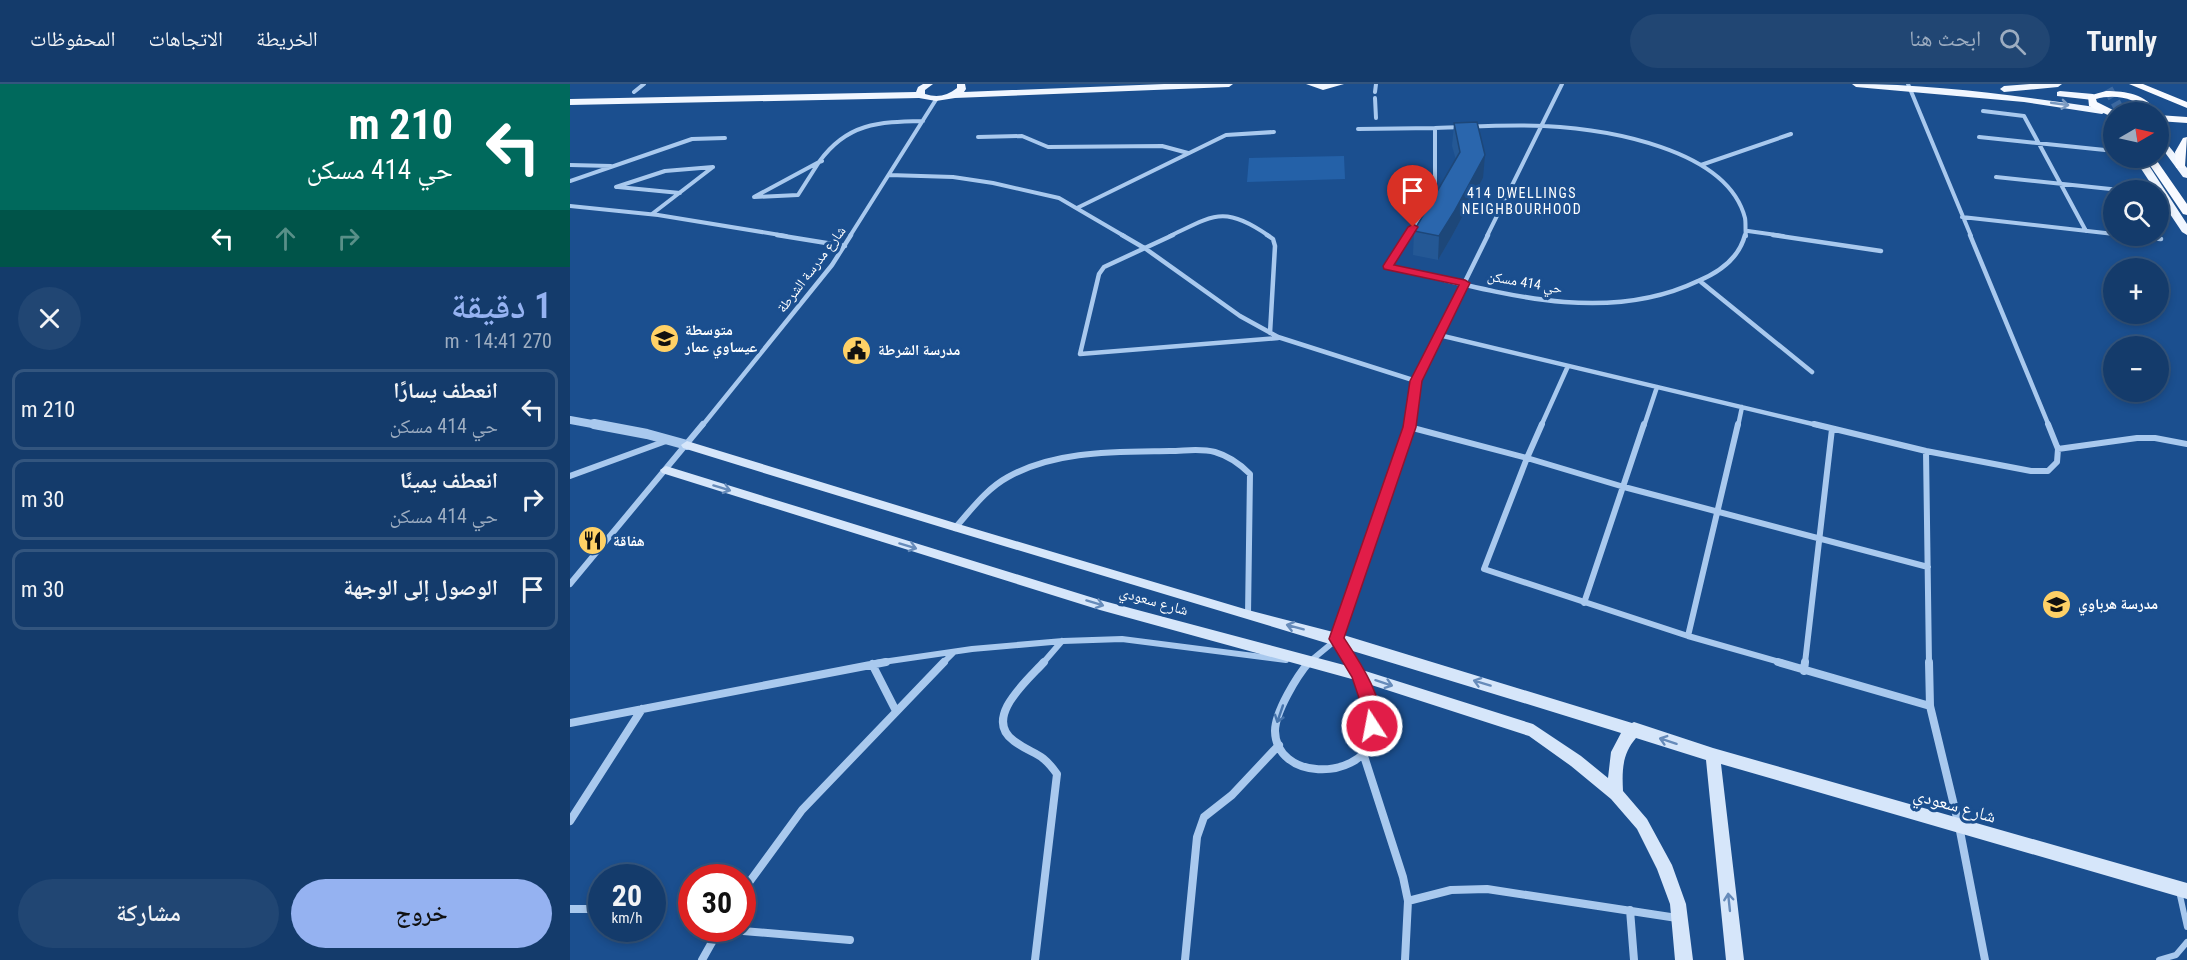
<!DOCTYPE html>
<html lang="ar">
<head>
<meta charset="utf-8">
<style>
  :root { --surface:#143b6b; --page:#214673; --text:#f1f3f6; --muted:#9dadc1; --line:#33557e; --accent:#95b2f1 }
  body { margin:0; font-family:"Roboto Condensed","Noto Naskh Arabic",sans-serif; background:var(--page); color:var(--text); direction:rtl; height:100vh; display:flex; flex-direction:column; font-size:22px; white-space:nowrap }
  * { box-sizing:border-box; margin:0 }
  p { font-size:20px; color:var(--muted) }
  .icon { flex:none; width:33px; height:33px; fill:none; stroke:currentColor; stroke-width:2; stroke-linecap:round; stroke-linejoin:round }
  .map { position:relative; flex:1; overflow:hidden; direction:ltr }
  .drawer { display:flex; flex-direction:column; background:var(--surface); width:570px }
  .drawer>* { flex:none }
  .banner { background:#00695c; color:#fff; overflow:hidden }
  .needle { width:39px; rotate:81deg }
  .tools { position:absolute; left:1533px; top:18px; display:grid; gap:12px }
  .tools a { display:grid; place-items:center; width:66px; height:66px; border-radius:50%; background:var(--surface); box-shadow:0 3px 9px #0003,0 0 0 2px var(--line); font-size:30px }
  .speed { position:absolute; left:18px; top:780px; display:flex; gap:12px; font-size:30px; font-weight:700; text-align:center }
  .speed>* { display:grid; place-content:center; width:78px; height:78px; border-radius:50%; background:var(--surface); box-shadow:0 3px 9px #0003,0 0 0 2px var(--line); line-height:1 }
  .speed small { font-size:15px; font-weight:400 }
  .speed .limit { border:9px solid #d22; background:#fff; color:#111 }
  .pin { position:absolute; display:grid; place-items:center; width:51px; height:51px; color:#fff; margin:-62px -26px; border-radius:50% 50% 50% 0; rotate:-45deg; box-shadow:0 0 6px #0007 }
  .pin .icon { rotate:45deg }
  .me { position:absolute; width:66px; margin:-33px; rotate:349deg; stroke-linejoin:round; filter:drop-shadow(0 0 4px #0008) }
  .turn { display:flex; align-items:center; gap:21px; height:126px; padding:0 18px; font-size:27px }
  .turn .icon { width:78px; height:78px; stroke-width:2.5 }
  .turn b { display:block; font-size:42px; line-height:51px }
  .lanes { display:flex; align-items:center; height:57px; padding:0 18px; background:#0003; justify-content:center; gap:30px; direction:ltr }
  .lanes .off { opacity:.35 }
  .round { display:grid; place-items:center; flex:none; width:63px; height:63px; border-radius:32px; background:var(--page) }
  .summary { display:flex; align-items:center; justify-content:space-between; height:102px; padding:0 18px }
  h1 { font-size:36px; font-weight:600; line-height:45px; color:var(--accent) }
  .button { display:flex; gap:12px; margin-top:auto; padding:12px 18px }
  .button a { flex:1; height:69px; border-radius:36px; background:var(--accent); color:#111; font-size:24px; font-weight:600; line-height:69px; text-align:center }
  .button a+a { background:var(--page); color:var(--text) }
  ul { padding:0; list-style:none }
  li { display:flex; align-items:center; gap:18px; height:81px; margin:0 12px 9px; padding:0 6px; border:3px solid var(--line); border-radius:12px }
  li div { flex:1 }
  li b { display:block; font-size:22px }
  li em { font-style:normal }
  header { display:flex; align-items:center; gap:36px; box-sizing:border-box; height:84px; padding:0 30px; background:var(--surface); border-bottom:2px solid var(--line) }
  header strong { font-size:28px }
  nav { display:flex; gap:33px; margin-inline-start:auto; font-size:21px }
  .search { width:420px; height:54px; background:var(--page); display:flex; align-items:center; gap:15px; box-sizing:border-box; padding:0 21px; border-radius:33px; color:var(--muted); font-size:22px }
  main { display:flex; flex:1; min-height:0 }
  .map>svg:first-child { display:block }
  .green { fill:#2461a8 }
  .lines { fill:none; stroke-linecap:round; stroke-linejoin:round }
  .trunk-tunnel { stroke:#3d69a0; stroke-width:10; stroke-dasharray:10 5; stroke-linecap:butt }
  .service { stroke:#a9c9ee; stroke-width:6 }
  .pedestrian { stroke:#a9c9ee; stroke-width:4 }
  .minor-far3 { stroke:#a9c9ee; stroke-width:4 }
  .minor-far2 { stroke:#a9c9ee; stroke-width:4.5 }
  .minor-far1 { stroke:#a9c9ee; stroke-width:6 }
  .minor { stroke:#a9c9ee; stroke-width:8 }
  .tertiary-far1 { stroke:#a9c9ee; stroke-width:8 }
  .tertiary { stroke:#a9c9ee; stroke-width:10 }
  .secondary { fill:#d6e6fa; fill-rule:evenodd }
  .primary { fill:#f0f6ff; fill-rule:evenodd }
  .trunk { fill:#f8faff; fill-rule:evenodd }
  .wall { fill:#245895 }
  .shaded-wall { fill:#1d4779 }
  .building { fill:#2a66ad; stroke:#1d4779; stroke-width:1.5 }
  .oneway { stroke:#7b9ac1 }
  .oneway2 { stroke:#668bba }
  .oneway3 { stroke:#4674ac }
  .route { fill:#e11d48; stroke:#92132f; stroke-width:1.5 }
  .labels { text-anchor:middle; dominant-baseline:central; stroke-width:6; stroke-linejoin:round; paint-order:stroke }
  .far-neighbourhood-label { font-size:14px; letter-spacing:1.5px; fill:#fff; stroke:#1b4f8f }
  .far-street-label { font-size:14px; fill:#fff; stroke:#1b4f8f }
  .poi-label { font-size:15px; font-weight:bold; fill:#fff; stroke:#1b4f8f; text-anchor:start }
  .street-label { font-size:15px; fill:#fff; stroke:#1b4f8f }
  .near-street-label { font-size:18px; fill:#fff; stroke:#1b4f8f }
</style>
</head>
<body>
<header>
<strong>Turnly</strong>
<div class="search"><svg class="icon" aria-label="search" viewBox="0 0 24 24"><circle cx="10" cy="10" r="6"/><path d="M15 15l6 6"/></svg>ابحث هنا</div>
<nav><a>الخريطة</a><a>الاتجاهات</a><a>المحفوظات</a></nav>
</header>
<main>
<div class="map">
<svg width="1617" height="876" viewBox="0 0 1617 876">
  <rect width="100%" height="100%" fill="#1b4f8f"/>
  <path class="green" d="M 774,72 L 775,95 L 677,98 L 679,74 Z"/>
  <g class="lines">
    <path class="trunk-tunnel" d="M 1538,5 L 1551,28"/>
    <path class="service" d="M 1609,807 L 1617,843
      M 1589,876 L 1606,871 L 1617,858"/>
    <path class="pedestrian" d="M 805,8 L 806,0
      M 805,14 L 806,34"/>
    <path class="minor-far3" d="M 1338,0 L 1401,152
      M 64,8 L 74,0
      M 1413,27 L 1454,32 L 1516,147
      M 788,45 L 865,44
      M 408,53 L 452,52 L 478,63 L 592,62 L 618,69
      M 1409,53 L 1535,66
      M 249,78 L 228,111 L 184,113 Z
      M 249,78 C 277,39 308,38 353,37
      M 249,78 L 252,77
      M 0,81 L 41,82
      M 1131,81 L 1221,50
      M 319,91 L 383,93 L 423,99 L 489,114 L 554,152
      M 1426,93 L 1550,106
      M 0,97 L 122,55 L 155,54
      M 46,103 L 95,87 L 143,83
      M 48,103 L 110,109
      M 0,122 L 88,131 L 216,152
      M 507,124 L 656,51 L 704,48
      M 82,130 L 143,83
      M 1392,133 L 1544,150
      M 1178,147 L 1213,152
      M 280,152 L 367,14
      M 600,152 C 644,131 654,121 699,152
      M 837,152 L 849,134 L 865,99 L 865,44 C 901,43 938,40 974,42 C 1035,45 1157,64 1175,134 C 1176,139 1175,147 1176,152
      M 917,152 L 992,0
      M 1555,152 L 1558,152"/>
    <path class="minor-far2" d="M 207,151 L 275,162
      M 552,151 L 576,165 L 670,232 L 708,253 L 846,297
      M 603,151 L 534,183 L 529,190 L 510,270 L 708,254
      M 697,151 L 703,155 L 705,162 L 700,249
      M 838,151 L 818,182 C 917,205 1030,244 1128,197 C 1150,188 1169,174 1175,151
      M 1203,151 L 1311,167
      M 1400,151 L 1479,342
      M 1555,152 L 1591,155
      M 1131,198 L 1242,288
      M 869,251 L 1251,342
      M 132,342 L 262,181 L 281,151
      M 839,342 L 846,297 L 918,151
      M 971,342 L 998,282
      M 1074,342 L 1087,303
      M 1168,342 L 1172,323"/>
    <path class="minor-far1" d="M 972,340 L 957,374 L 1054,403 L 1358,483
      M 1244,340 L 1356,367 L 1461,387 L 1478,387 L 1487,378 L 1488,365 L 1478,340
      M 839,343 L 957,374 L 914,485 L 1118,552 L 1213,579
      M 1488,365 L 1567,354 L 1585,354 L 1617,360
      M 1356,367 L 1359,579
      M 0,392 L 96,357
      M 385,444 C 401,426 416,405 438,393 C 486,366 546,368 600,367 C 615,367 630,364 645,368 C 659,372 670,380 680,390 L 678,531
      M 0,500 L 133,340
      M 1014,519 L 1074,340
      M 1118,552 L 1168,340
      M 769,559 L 782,579
      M 306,579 L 402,565 L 493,557 L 552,555 L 716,576
      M 373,579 L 384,568
      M 473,579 L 492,557
      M 738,579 L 767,555 L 839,340
      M 1235,579 L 1262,345"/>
    <path class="minor" d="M 739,578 C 727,592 705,628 705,647 C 706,696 787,697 802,656 C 809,635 792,596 781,578
      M 1208,578 L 1360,622
      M 1359,578 L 1360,622 L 1389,742 L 1415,876
      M 302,580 L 326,627
      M 1234,587 L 1235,578
      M 0,639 L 316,578
      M 793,669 L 833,793 L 838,817 L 835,876
      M 0,737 L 72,625
      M 172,808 L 232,726 L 374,578
      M 838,817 L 881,806 L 917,805 L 1107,834
      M 0,825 L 32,825
      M 1060,826 L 1064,876
      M 149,845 L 280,856
      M 132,876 L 150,844
      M 465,876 L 487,690 C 470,666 464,672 444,657 C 412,634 458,596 474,578
      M 615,876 L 627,753 L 634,733 L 662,711 L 709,661"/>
    <path class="tertiary-far1" d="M 0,336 L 33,342"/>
    <path class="tertiary" d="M 24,340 L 77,350 L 117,361"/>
    <path class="secondary" d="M 117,357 L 385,439 L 678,526 L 767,549 L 1062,639 L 1064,638 L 1143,664 L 1617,799 L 1617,815 L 1151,680 L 1174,876 L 1156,876 L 1136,676 L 1066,654 C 1052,670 1052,687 1053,707 L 1077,735 L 1102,781 L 1116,820 L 1123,876 L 1105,876 L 1100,820 L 1087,785 L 1067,745 L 1041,715 L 1001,682 L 959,652 L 789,597 L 530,526 L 92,389 L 90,386 L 96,382 L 530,516 L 789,585 L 963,640 L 1011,672 L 1038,694 L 1041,668 L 1051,649 C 739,552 425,461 113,364 L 111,361 Z"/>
    <path class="primary" d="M 353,0 L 363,0 L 355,6 L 355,10 C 367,14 377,12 387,4 L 387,0 L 395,0 L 396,5 L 394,8 L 594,0 L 663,0 L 659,3 L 385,14 L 366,17 L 349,14 L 0,21 L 0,15 L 346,8 L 348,3 Z
      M 736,0 L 774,0 L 753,6 Z
      M 1282,0 C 1365,0 1449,12 1532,24 L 1537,27 L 1532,30 L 1454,18 L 1286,3 Z
      M 1460,0 L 1492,0 L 1488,3 L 1434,8 L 1430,5 L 1434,2 Z
      M 1490,7 L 1523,10 L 1527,13 L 1523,16 L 1487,12 L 1487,8 Z
      M 1588,49 L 1617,84 L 1617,94 L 1613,93 L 1588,59 Z
      M 1564,74 L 1574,74 L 1617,140 L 1617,151 L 1612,148 L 1588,112 L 1588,106 L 1585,106 Z"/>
    <path class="trunk" d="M 1559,0 L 1573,0 L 1617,18 L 1617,24 Z
      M 1536,7 C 1556,7 1576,10 1587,28 L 1577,28 C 1567,13 1543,10 1526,15 L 1527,18 L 1547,28 L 1544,28 L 1544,34 L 1519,22 L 1518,12 Z
      M 1588,31 L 1617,33 L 1617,39 L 1588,37 Z
      M 1617,53 L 1615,82 L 1614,84 L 1606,84 L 1605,68 L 1613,54 Z
      M 1575,74 L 1585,74 L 1617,120 L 1617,131 L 1613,130 Z"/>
  </g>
  <path class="wall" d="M 884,39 L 913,94 L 882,152 L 868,176 L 843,171 L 844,147 L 886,76 L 882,62 Z"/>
  <path class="shaded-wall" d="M 915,71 L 913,94 L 882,152 L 868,176 L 869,152 Z"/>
  <path class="building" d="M 907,38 L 915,71 L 884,128 L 869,152 L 844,147 L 890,68 L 884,39 Z"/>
  <defs><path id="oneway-shaft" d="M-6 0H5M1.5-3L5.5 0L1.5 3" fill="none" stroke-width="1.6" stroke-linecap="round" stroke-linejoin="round" transform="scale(1.5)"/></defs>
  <use class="oneway" href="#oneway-shaft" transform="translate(1490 20) rotate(8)"/>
  <g class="oneway2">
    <use href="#oneway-shaft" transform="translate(152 404) rotate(17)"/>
    <use href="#oneway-shaft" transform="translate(338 462) rotate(17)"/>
    <use href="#oneway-shaft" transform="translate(525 519) rotate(17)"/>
    <use href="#oneway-shaft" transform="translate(725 543) rotate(-165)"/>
    <use href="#oneway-shaft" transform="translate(814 599) rotate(18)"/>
    <use href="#oneway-shaft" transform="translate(912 599) rotate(-163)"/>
    <use href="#oneway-shaft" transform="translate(1098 657) rotate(-162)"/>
    <use href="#oneway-shaft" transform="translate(1159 818) rotate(-96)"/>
  </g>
  <use class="oneway3" href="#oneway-shaft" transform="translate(710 630) rotate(109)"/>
  <path class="route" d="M 843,140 L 848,143 L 824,181 L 895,196 L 900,199 L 852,297 L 846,343 L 774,554 C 788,575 820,622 808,647 L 802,649 L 797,647 L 794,629 L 782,593 L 759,555 L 833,343 L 840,297 L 889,201 L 814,185 L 813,182 L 838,143 Z"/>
  <defs>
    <symbol id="school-disc" viewBox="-11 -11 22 22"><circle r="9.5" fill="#ffd166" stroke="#1b4f8f"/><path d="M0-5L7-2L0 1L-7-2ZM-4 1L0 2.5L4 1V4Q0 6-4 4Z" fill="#111"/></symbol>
    <symbol id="civic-disc" viewBox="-11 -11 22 22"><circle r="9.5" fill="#ffd166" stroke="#1b4f8f"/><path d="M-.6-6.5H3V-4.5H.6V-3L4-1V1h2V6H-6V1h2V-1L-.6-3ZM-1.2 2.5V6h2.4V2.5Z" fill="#111"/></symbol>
    <symbol id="restaurant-disc" viewBox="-11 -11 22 22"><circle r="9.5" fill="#ffd166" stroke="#1b4f8f"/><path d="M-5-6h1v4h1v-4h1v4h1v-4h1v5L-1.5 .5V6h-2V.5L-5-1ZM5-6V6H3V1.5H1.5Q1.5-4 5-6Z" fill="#111"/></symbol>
  </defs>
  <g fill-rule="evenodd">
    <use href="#school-disc" x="78" y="238" width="33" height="33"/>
    <use href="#civic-disc" x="270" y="250" width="33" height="33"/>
    <use href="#restaurant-disc" x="6" y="440" width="33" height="33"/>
    <use href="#school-disc" x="1470" y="504" width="33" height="33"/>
  </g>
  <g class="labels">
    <g class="far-neighbourhood-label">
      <text x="952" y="109">414 DWELLINGS<tspan x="952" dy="16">NEIGHBOURHOOD</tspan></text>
    </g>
    <g class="far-street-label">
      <text transform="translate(241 185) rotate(-53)">شارع مدرسة الشرطة</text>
      <text transform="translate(955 198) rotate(10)">حي 414 مسكن</text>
    </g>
    <g class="poi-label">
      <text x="115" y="246">متوسطة<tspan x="115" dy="17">عيساوي عمار</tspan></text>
      <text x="308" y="266">مدرسة الشرطة</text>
      <text x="43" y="457">هفاقة</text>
      <text x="1508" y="520">مدرسة هرباوي</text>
    </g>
    <g class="street-label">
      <text transform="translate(584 517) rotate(16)">شارع سعودي</text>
    </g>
    <g class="near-street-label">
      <text transform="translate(1385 721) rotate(16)">شارع سعودي</text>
    </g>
  </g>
</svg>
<div class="tools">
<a><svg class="needle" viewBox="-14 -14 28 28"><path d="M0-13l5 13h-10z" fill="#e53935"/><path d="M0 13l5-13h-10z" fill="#9dadc1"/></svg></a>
<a><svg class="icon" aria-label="search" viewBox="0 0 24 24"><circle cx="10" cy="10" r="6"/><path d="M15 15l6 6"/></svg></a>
<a>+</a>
<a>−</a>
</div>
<div class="speed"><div>20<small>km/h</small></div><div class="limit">30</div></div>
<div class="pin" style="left:843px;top:143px;background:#d93025"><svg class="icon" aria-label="arrive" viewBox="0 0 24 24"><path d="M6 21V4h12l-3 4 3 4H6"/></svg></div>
<svg class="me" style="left:802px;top:642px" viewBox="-20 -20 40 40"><circle r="17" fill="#e11d48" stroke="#fff" stroke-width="3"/><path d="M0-11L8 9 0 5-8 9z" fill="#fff"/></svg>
</div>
<section class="drawer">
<div class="banner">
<div class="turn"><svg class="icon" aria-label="left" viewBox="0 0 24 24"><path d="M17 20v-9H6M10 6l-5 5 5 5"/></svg><div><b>210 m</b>حي 414 مسكن</div></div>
<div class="lanes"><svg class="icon" aria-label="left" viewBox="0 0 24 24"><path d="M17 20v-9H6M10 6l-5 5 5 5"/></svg><svg class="icon off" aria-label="ahead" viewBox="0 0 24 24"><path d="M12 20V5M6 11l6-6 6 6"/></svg><svg class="icon off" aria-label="right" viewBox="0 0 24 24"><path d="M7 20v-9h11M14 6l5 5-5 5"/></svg></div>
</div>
<div class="summary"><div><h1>1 دقيقة</h1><p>270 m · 14:41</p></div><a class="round"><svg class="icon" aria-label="close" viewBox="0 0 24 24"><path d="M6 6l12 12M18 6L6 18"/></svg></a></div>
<ul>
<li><svg class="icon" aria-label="left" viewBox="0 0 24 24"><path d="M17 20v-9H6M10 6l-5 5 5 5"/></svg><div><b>انعطف يسارًا</b><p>حي 414 مسكن</p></div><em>210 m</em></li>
<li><svg class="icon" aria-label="right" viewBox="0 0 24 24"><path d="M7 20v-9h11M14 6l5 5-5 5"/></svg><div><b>انعطف يمينًا</b><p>حي 414 مسكن</p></div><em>30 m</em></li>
<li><svg class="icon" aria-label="arrive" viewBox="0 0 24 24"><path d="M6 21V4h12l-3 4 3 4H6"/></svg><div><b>الوصول إلى الوجهة</b></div><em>30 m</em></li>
</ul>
<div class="button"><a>خروج</a><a>مشاركة</a></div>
</section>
</main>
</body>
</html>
